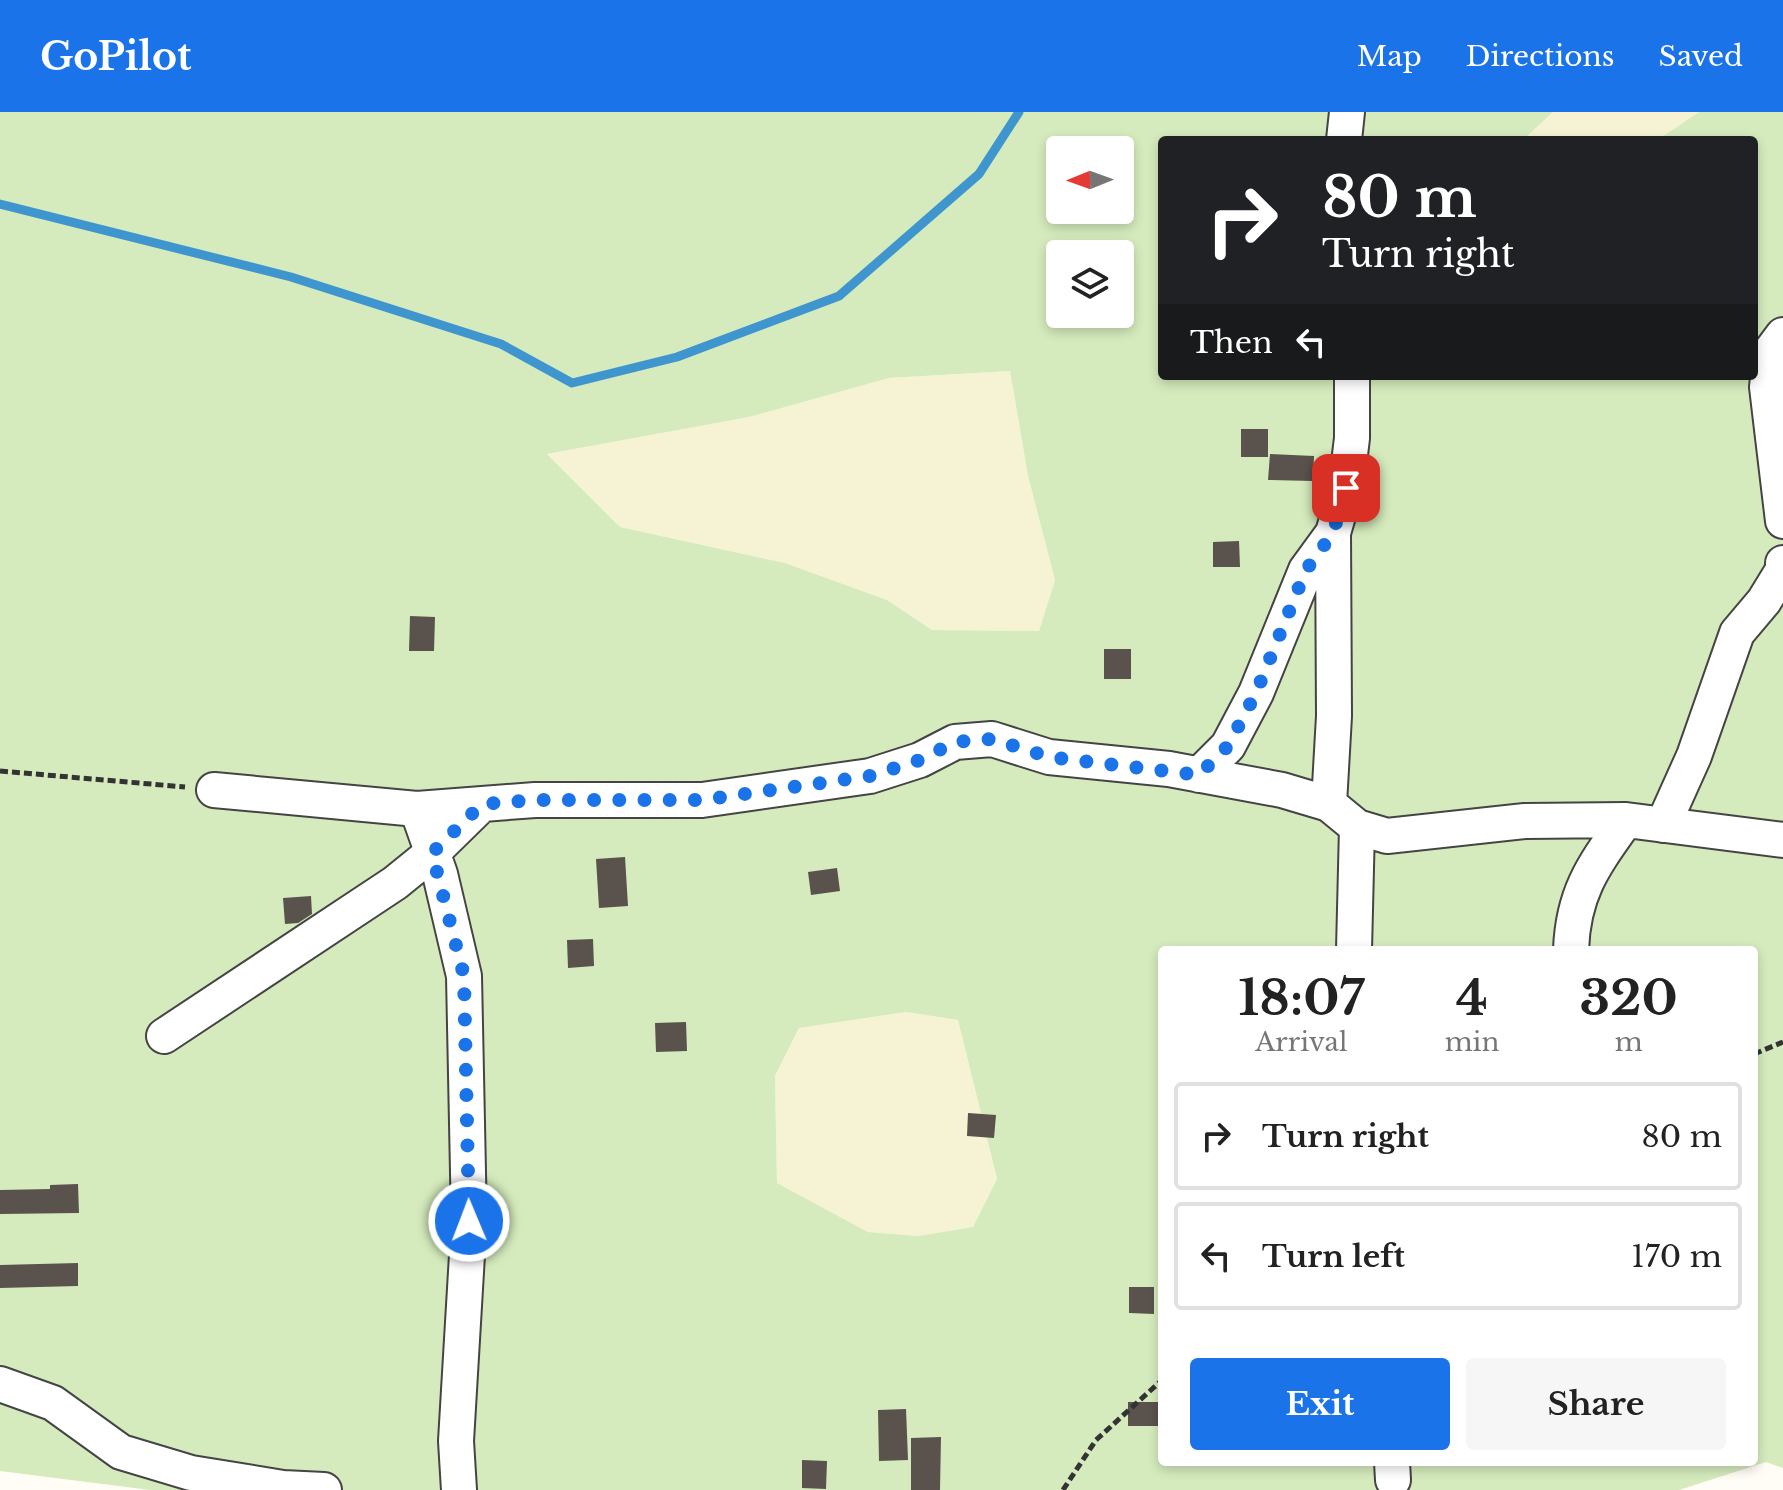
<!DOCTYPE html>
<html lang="en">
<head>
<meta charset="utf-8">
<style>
  :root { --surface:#fff; --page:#f6f6f6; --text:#222; --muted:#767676; --line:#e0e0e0; --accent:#1a73e8 }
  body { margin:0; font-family:"Libre Baskerville",serif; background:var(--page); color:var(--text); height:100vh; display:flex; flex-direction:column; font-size:30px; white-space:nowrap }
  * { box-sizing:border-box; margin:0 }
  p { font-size:26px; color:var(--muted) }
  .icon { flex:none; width:44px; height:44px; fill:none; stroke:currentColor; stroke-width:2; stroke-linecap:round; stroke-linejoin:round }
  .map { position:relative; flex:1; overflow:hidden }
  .side { position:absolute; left:1158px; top:834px; width:600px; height:520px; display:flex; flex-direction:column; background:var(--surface); border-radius:8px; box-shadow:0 4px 12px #0003 }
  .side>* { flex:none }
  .top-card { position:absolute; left:1158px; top:24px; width:600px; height:244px; border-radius:8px; box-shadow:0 4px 12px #0003; background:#202124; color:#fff; overflow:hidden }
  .needle { width:52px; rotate:269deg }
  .buttons { position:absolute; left:1046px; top:24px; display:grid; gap:16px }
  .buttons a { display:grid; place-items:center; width:88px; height:88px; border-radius:8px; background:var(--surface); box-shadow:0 4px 12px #0003; font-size:40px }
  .pin { position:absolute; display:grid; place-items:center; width:68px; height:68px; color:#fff; margin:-34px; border-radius:16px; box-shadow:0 4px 12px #0006 }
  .me { position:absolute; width:88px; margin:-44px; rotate:359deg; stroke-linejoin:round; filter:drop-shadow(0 0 6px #0008) }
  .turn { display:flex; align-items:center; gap:28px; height:168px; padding:0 32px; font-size:36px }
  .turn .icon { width:104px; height:104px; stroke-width:2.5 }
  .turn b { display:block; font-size:56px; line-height:68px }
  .then { display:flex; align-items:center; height:76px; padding:0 32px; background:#0003; gap:16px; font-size:30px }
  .eta { display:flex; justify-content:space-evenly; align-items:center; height:136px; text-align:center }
  .eta b { font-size:48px; font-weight:700; line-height:56px }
  .action { display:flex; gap:16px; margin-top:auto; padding:16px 32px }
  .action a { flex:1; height:92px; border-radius:8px; background:var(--accent); color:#fff; font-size:32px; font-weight:700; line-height:92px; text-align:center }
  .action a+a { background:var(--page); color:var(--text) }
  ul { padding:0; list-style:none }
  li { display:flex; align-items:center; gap:24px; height:108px; margin:0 16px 12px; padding:0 16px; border:4px solid var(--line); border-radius:8px }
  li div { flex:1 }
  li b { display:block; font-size:30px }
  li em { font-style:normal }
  header { display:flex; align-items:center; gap:48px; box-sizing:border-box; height:112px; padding:0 40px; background:var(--accent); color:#fff }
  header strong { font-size:38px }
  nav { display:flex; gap:44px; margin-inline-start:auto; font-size:28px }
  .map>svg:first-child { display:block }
  .farmland { fill:#f6f3d4 }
  .green { fill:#d5ebbd; fill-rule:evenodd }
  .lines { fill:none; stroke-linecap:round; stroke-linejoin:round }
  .stream { stroke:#3f96cf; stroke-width:9 }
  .building { fill:#5a524d }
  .minor-casing { stroke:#444; stroke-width:38 }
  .path { stroke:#333; stroke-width:5; stroke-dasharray:8 4; stroke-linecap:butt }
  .minor { stroke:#fff; stroke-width:34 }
  .route { stroke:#1a73e8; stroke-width:14; stroke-dasharray:0 25.2 }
</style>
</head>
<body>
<header>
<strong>GoPilot</strong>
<nav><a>Map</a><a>Directions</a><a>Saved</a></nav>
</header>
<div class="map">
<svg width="1783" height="1378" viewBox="0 0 1783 1378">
  <rect width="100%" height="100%" fill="#fffdf5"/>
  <path class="farmland" d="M 1553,0 L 1699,0 L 1657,28 L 1523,28 Z
    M 1010,259 L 1028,364 L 1055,468 L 1039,519 L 932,518 L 887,488 L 785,451 L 620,415 L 547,342 L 749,305 L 889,266 Z
    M 906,900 L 958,908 L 997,1068 L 973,1115 L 918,1124 L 868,1120 L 777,1071 L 775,964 L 799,916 Z"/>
  <path class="green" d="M 0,0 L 1553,0 L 1523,28 L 1162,28 L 1162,264 L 1754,264 L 1754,28 L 1657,28 L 1699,0 L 1783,0 L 1783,1356 L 1766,1350 L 1679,1378 L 150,1378 L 0,1359 ZM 1060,38 L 1120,38 L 1120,98 L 1060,98 ZM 1060,142 L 1120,142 L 1120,202 L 1060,202 ZM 1010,259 L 1028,364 L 1055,468 L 1039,519 L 932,518 L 887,488 L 785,451 L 620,415 L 547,342 L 749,305 L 889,266 ZM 1162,838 L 1754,838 L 1754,1350 L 1162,1350 ZM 906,900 L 958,908 L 997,1067 L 973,1115 L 918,1124 L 868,1120 L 777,1071 L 775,964 L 799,916 Z"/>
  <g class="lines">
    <path class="stream" d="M 0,92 L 291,165 L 501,232 L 572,271 L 677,245 L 839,184 L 979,62 L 1019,0"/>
  </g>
  <path class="building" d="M 1241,317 L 1268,317 L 1268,345 L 1241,345 Z
    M 1270,342 L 1314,344 L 1313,369 L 1268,368 Z
    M 1239,429 L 1240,455 L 1213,455 L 1213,430 Z
    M 410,504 L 435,505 L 434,539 L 409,539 Z
    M 1104,537 L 1131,537 L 1131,567 L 1104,567 Z
    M 625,745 L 628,794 L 599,796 L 596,747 Z
    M 837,756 L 840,779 L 811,783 L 808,760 Z
    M 311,784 L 312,802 L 298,811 L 285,812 L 283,786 Z
    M 593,827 L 594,854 L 568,856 L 567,828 Z
    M 686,910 L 687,939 L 656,940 L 655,911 Z
    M 968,1001 L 996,1003 L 994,1026 L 967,1024 Z
    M 78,1072 L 79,1101 L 0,1102 L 0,1078 L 50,1077 L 50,1073 Z
    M 78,1151 L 78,1174 L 0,1176 L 0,1153 Z
    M 1129,1175 L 1154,1175 L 1154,1202 L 1129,1201 Z
    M 1128,1290 L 1162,1290 L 1162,1314 L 1128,1314 Z
    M 906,1297 L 908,1348 L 879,1349 L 878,1298 Z
    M 941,1325 L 940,1378 L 911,1378 L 911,1326 Z
    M 802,1348 L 827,1349 L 826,1377 L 802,1376 Z"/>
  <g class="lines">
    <defs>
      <path id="minor" d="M 1344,28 L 1347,0
        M 1783,223 L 1771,239 L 1767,275 L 1783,409
        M 1199,663 L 1228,634 L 1256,581 L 1306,458 L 1333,421 L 1346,376 L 1352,326 L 1352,264
        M 214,678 L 417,697 L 535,688 L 702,688 L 870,664 L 920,648 L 955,630 L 992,627 L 1049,645 L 1169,657 L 1282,678 L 1329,692 L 1357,715 L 1387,724 L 1525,709 L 1626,708 L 1783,728
        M 1329,692 L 1334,604 L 1333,421
        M 417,697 L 440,762 L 464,864 L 469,1109 L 456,1329 L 459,1378
        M 1663,713 L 1694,644 L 1737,521 L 1764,489 L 1783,458 L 1783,451
        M 1354,838 L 1357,715
        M 1571,838 C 1573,780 1594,753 1626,708
        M 164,924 L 395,771 L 432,741 L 482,692
        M 0,1272 L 53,1291 L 121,1340 L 191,1361 L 283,1376 L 324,1378
        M 1392,1350 L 1393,1368"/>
    </defs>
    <use href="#minor" class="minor-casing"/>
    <path class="path" d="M 0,659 L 185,675
      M 1754,942 L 1783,930
      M 1063,1378 L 1096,1328 L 1162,1268"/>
    <use href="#minor" class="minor"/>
  </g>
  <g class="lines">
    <path class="route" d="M 469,1109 L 464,864 L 432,741 L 482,692 L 535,688 L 702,688 L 870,664 L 920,648 L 955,630 L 992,627 L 1049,645 L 1199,663 L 1228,634 L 1256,581 L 1306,458 L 1333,421 L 1346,376"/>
  </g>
</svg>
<div class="buttons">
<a><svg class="needle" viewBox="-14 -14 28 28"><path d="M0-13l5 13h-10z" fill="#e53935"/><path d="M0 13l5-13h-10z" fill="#767676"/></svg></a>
<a><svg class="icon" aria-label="layers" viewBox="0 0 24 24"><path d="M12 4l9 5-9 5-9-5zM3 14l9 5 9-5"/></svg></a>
</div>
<div class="pin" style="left:1346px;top:376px;background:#d93025"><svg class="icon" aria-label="arrive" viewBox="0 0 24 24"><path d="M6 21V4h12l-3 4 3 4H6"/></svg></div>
<svg class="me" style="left:469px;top:1109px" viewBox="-20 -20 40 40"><circle r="17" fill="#1a73e8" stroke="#fff" stroke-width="3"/><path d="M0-11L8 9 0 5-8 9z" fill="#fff"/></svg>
<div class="top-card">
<div class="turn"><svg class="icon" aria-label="right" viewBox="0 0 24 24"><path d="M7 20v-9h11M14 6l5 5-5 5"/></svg><div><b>80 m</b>Turn right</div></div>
<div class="then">Then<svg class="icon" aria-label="left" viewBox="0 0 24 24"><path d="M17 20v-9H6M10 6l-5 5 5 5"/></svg></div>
</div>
<section class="side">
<div class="eta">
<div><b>18:07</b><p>Arrival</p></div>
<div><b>4</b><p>min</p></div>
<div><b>320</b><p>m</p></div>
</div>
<ul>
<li><svg class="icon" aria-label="right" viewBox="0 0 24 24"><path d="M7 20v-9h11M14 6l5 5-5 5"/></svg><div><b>Turn right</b></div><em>80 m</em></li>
<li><svg class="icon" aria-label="left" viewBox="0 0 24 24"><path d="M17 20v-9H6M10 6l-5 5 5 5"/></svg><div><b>Turn left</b></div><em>170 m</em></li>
</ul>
<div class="action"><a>Exit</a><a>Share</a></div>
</section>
</div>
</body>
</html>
